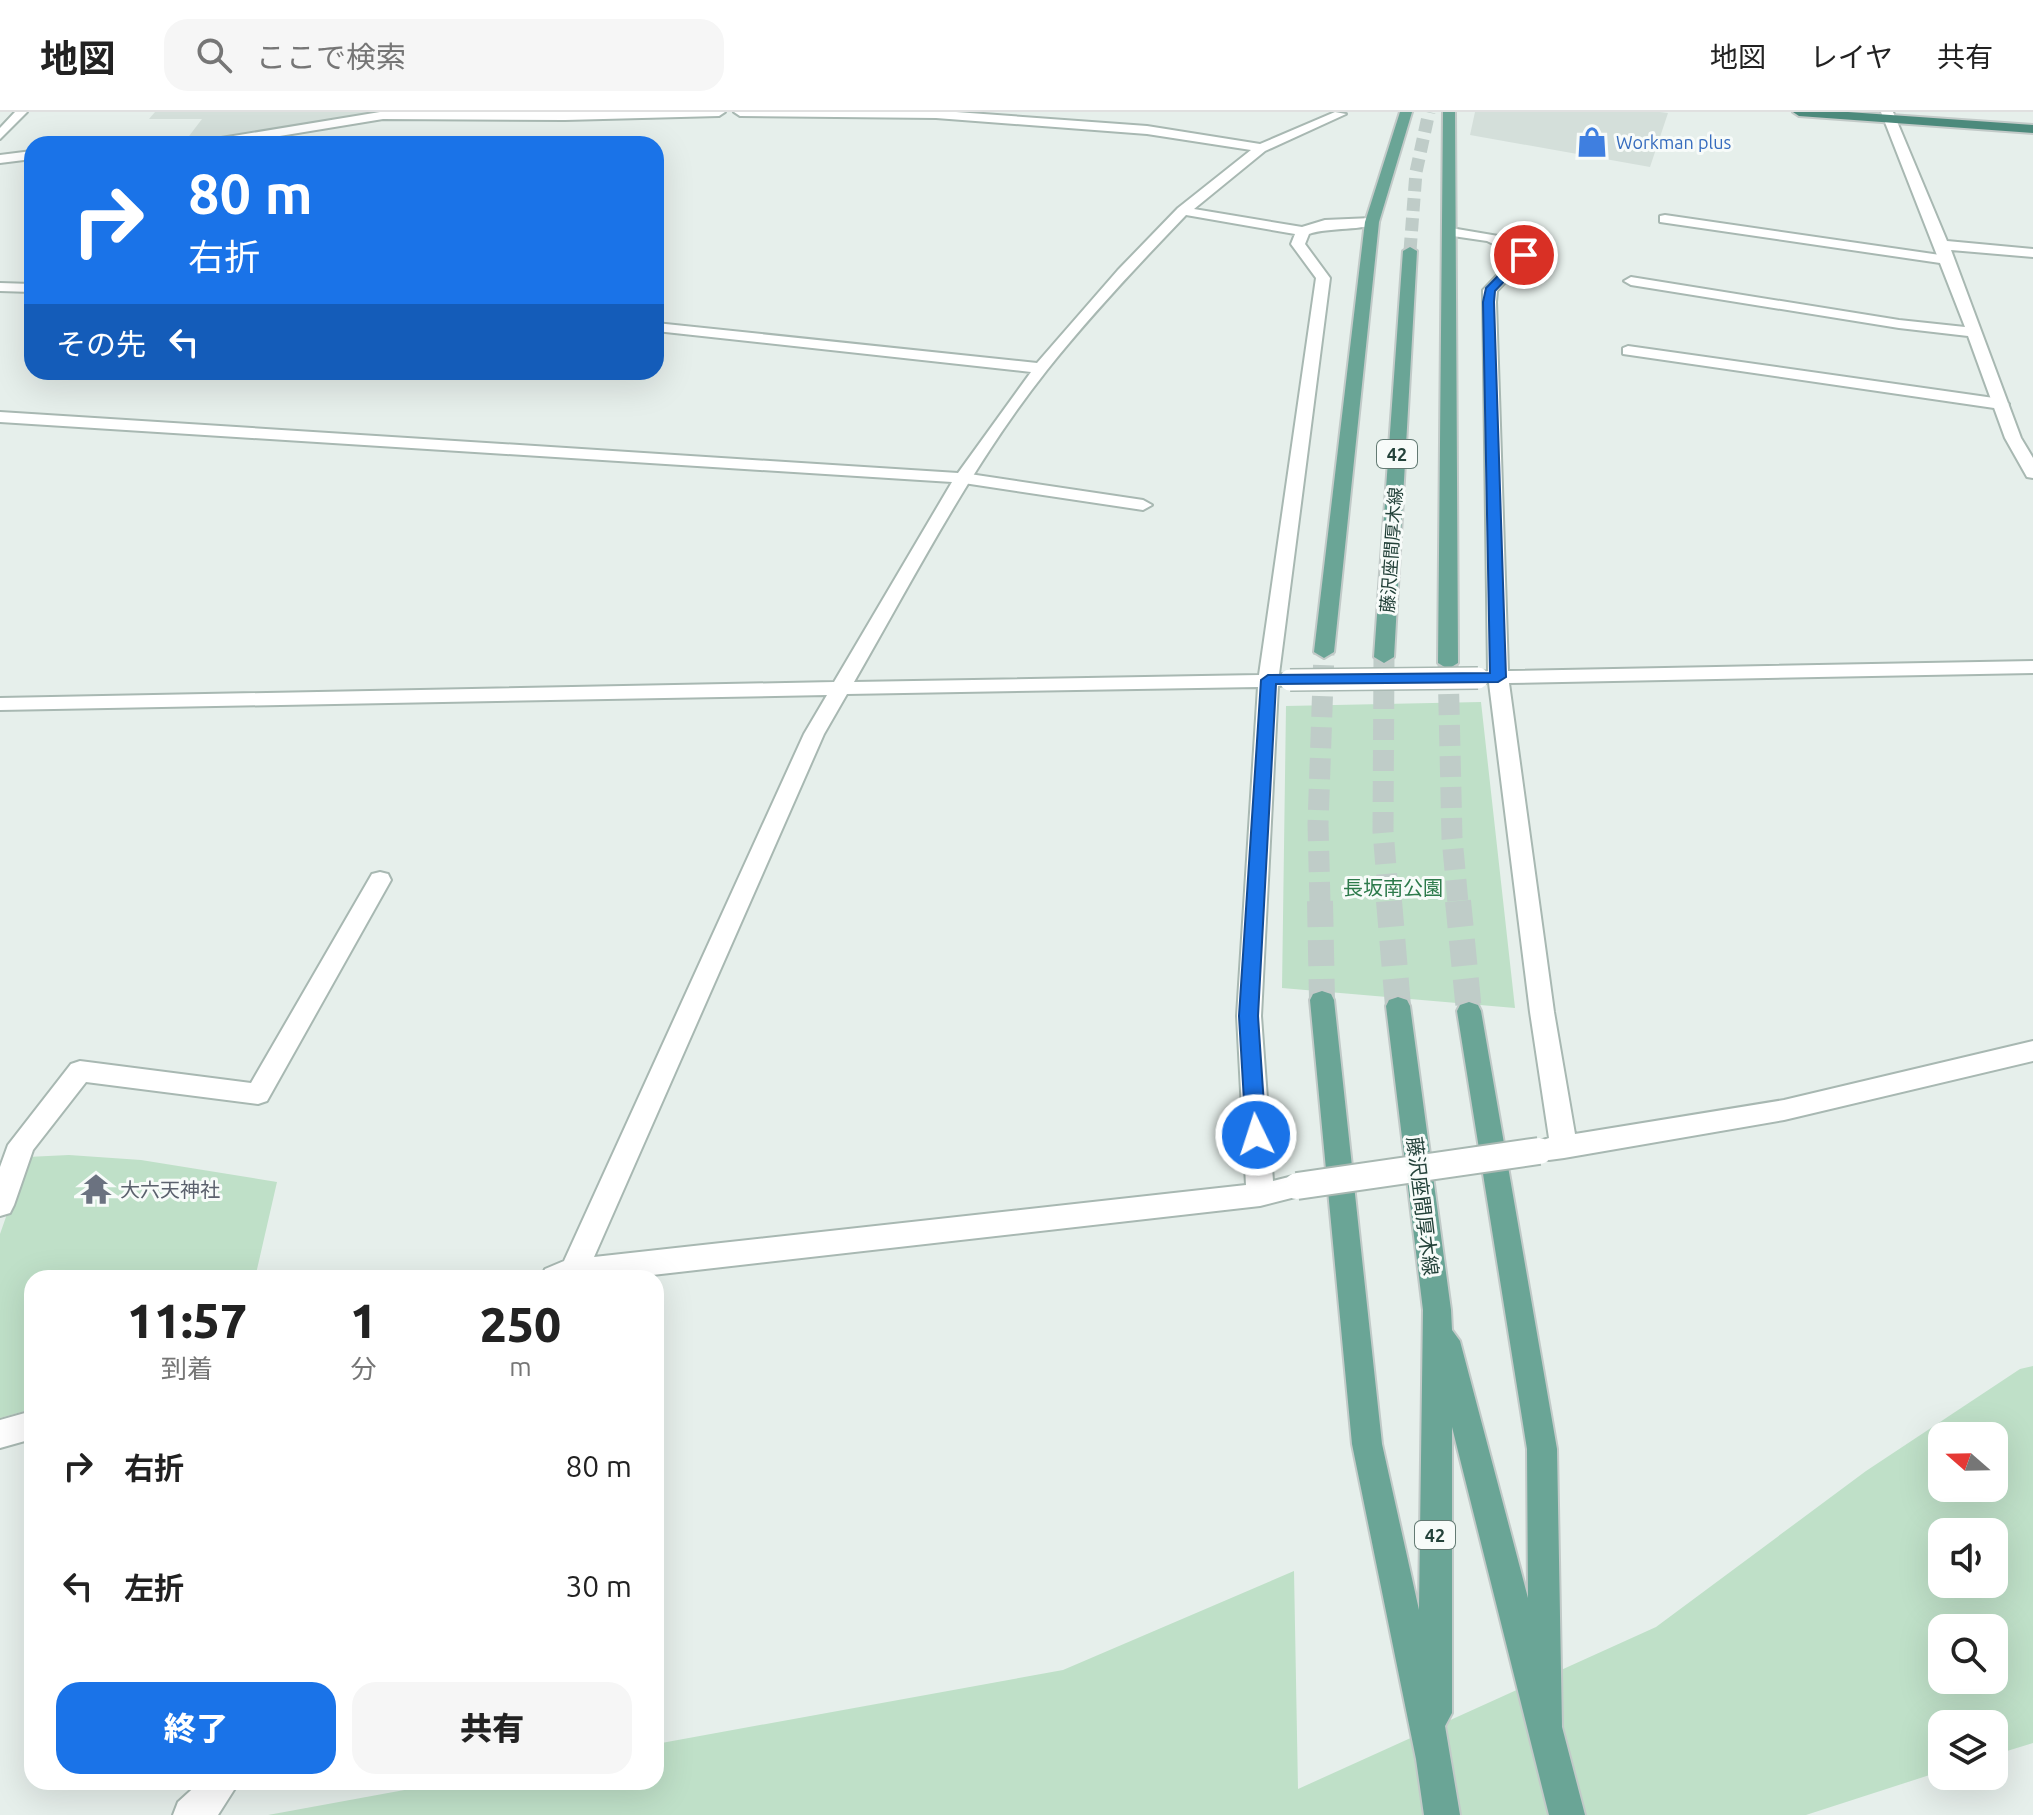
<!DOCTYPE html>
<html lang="ja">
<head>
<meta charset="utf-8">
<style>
  :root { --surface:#fff; --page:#f6f6f6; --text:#222; --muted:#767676; --line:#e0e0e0; --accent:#1a73e8 }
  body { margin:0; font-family:Ubuntu,"Noto Sans JP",sans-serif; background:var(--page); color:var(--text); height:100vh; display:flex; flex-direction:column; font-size:30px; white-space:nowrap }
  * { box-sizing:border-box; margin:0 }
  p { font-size:26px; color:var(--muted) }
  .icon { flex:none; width:44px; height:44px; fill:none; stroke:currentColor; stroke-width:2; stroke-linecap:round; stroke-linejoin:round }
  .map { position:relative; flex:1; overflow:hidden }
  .drawer { position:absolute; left:24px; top:1158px; width:640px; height:520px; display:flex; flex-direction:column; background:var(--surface); border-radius:24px; box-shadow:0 8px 32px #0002 }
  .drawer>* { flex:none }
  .hud { position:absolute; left:24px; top:24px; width:640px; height:244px; border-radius:24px; box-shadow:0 8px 32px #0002; background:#1a73e8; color:#fff; overflow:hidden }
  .needle { width:52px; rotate:290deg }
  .controls { position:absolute; left:1928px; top:1310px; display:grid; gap:16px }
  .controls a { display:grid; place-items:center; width:80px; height:80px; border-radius:16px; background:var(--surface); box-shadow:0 8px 32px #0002; font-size:40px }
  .pin { position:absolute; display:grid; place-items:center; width:68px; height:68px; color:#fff; margin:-34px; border:4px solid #fff; border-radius:50%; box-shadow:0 2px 8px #0007 }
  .me { position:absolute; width:88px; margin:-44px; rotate:356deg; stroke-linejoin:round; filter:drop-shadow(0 0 6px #0008) }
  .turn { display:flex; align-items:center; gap:28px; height:168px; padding:0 32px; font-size:36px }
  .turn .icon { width:104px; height:104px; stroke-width:2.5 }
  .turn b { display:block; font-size:56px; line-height:68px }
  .then { display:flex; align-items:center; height:76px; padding:0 32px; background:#0003; gap:16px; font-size:30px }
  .eta { display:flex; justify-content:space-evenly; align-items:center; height:136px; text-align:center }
  .eta b { font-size:48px; font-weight:800; line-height:56px }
  .cta { display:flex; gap:16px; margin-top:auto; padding:16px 32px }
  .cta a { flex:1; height:92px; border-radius:24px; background:var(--accent); color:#fff; font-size:32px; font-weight:800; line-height:92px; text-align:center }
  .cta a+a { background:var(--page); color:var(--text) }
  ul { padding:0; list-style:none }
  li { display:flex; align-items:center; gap:24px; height:120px; padding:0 32px }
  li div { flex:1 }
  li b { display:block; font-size:30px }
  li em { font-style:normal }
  header { display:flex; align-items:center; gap:48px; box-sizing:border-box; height:112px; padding:0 40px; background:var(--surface); border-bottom:2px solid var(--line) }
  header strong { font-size:38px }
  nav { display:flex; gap:44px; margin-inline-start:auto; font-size:28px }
  .search { width:560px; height:72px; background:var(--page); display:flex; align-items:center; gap:20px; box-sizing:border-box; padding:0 28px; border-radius:24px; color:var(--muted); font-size:30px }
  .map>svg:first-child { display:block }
  .built { fill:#d4dfda }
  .green { fill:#bfe0c8; fill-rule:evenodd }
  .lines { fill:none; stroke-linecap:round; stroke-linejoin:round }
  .primary-tunnel-far2 { stroke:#bfccc8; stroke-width:13; stroke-dasharray:13 7; stroke-linecap:butt }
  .primary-tunnel-far1 { stroke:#bfccc8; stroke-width:21; stroke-dasharray:21 10; stroke-linecap:butt }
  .primary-tunnel { stroke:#bfccc8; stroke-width:26; stroke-dasharray:26 13; stroke-linecap:butt }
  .service-casing { stroke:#a8b8b2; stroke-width:4 }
  .minor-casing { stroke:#a8b8b2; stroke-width:4 }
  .primary-casing { stroke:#c2cac8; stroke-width:4 }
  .trunk-casing { stroke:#c2cac8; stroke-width:4 }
  .service { fill:#fff; fill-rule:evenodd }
  .minor { fill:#fff; fill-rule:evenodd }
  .primary { fill:#6aa596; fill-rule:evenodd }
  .trunk { fill:#4c8a7c; fill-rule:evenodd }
  .minor-bridge-far1-casing { stroke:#a8b8b2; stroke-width:24; stroke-linecap:butt }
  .minor-bridge-casing { stroke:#a8b8b2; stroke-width:30; stroke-linecap:butt }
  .minor-bridge-far1 { stroke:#fff; stroke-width:21 }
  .minor-bridge { stroke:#fff; stroke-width:26 }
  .route { fill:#1a73e8; stroke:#114b97; stroke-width:2 }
  .labels { text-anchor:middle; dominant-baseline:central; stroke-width:6; stroke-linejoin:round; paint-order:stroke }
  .far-shop-label { font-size:18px; fill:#366cbe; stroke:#f7fbf9; text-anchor:start }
  .shield { fill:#f7fbf9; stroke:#637a73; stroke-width:2 }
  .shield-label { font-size:18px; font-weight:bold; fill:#24423a }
  .far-street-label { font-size:18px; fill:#24423a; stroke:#f7fbf9 }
  .park-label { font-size:20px; fill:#2d7a4b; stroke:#f7fbf9 }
  .worship-label { font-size:20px; fill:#5b616d; stroke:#f7fbf9; text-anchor:start }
  .street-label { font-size:20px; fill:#24423a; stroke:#f7fbf9 }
</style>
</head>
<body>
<header>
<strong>地図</strong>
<div class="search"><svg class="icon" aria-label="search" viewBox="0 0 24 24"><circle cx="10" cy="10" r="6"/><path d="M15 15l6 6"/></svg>ここで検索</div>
<nav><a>地図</a><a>レイヤ</a><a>共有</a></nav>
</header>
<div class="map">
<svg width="2033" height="1703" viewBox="0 0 2033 1703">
  <rect width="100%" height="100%" fill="#e6efeb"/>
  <path class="built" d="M 155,0 L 400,0 L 273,19 L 273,16 L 270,20 L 185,32 L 183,32 L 202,7 L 149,7 Z
    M 1475,0 L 1660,0 L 1668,1 L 1650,55 L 1470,23 Z"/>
  <path class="green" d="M 1481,590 L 1515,896 L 1282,876 L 1286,594 Z
    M 69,1043 L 141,1048 L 277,1070 L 255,1166 L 32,1166 L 32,1297 L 0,1306 L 0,1122 L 27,1045 Z
    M 2033,1254 L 2033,1631 L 1994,1643 L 1994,1612 L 1942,1612 L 1942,1659 L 1806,1703 L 268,1703 L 448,1670 L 656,1670 L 656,1632 L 1063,1558 L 1294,1459 L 1298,1677 L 1656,1515 L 1866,1359 L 2020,1257 ZM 1942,1324 L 1994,1324 L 1994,1376 L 1942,1376 ZM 1942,1420 L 1994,1420 L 1994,1472 L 1942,1472 ZM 1942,1516 L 1994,1516 L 1994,1568 L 1942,1568 Z"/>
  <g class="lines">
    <path class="primary-tunnel-far2" d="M 1410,139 L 1416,60 L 1429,0"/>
    <path class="primary-tunnel-far1" d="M 1384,545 L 1383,719 L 1389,791
      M 1448,551 L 1452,726 L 1458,791
      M 1320,791 L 1318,712 L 1324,540"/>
    <path class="primary-tunnel" d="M 1320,789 L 1322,888
      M 1389,789 L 1398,894
      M 1458,789 L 1469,899"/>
    <defs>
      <path id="service" d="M 1665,103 L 1947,144 L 1954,148 L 1947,152 L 1660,110 L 1660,104 Z
        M 1628,234 L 2001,287 L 2009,292 L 2001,297 L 1623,242 L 1623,236 Z
        M 963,361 L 1143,388 L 1152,393 L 1143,398 L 957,370 L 954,366 L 957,362 Z
        M 380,760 L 388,762 L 391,768 L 267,989 L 258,992 L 86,970 L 33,1038 L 14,1093 L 10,1101 L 0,1104 L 0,1055 L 8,1033 L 71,952 L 80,949 L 251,971 L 372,762 Z"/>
      <path id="minor" d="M 15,0 L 27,0 L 0,27 L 0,16 Z
        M 380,0 L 725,0 L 719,4 L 565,8 L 383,7 L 231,32 L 203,32 L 209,28 Z
        M 734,0 L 956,0 L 1147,14 L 1260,32 L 1335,0 L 1346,2 L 1265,39 L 1194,97 L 1302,115 L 1325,108 L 1372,106 L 1379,110 C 1366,119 1328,115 1309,122 L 1305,132 L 1330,166 L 1279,562 L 1297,564 L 1300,568 L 1297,572 L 1278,574 L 1261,904 L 1273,1069 L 1297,1063 L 1307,1066 L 1311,1074 L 1307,1082 L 1260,1094 L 626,1166 L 541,1166 L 545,1157 L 564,1149 L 804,622 L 827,583 L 0,598 L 0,586 L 834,570 L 952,370 L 0,310 L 0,300 L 958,361 L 1031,260 L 656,219 L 656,211 L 1037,251 L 1118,158 L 1178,96 L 1251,38 L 1147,22 L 936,6 L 740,4 ZM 1186,103 L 1295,122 L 1291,132 L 1316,166 L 1259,563 L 854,570 C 915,464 971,354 1047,258 C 1090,204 1138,153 1186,103 ZM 1258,575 L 1237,904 L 1246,1073 L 594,1145 L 824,622 L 847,582 Z
        M 1881,0 L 1893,0 L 1947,129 L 2033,137 L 2033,145 L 1951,138 L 2021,326 L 2033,346 L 2033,366 L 2027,365 L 2005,326 L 1968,224 L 1899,216 L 1631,173 L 1624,169 L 1631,165 L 1899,208 L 1965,215 Z
        M 32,39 L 32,47 L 0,51 L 0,43 Z
        M 1451,116 L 1504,125 L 1531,143 L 1497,179 L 1496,190 L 1508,559 L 2033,549 L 2033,561 L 1509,571 L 1554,900 L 1575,1022 L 1784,988 L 2033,929 L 2033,949 L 1784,1008 L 1564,1046 L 1549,1048 L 1540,1045 L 1536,1037 L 1540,1029 L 1549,1026 L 1530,900 L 1489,571 L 1477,569 L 1474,565 L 1477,561 L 1488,559 L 1483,178 L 1516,143 L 1487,129 L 1446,123 L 1444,120 Z
        M 0,171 L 32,172 L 32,180 L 0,179 Z
        M 32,1299 L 32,1327 L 0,1336 L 0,1308 Z
        M 200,1670 L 239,1670 L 218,1703 L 173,1703 L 178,1690 Z"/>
      <path id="primary" d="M 1400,0 L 1412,0 L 1379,110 L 1334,540 L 1324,546 L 1314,540 L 1365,110 Z
        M 1443,0 L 1455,0 L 1458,551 L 1448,557 L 1438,551 Z
        M 1410,135 L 1417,139 L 1394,545 L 1384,551 L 1374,545 L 1403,139 Z
        M 1322,879 L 1331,882 L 1334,888 L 1382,1332 L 1419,1498 L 1423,1198 L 1386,894 L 1389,888 L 1398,885 L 1407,888 L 1410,894 L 1451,1198 L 1452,1218 L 1460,1229 L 1528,1486 L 1527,1337 L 1457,899 L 1460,893 L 1469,890 L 1478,893 L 1481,899 L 1557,1337 L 1562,1615 L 1585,1703 L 1549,1703 L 1452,1315 L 1452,1601 L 1445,1614 L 1460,1703 L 1424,1703 L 1416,1647 L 1352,1332 L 1310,888 L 1313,882 Z"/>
      <path id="trunk" d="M 1793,0 L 1848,0 L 2033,13 L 2033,21 L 1799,4 Z"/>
    </defs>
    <use href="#service" class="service-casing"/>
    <use href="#minor" class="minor-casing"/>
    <use href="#primary" class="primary-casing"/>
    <use href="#trunk" class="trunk-casing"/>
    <use href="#service" class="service"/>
    <use href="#minor" class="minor"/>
    <use href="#primary" class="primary"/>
    <use href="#trunk" class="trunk"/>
    <defs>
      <path id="minor-bridge-far1" d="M 1290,568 L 1478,566"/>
      <path id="minor-bridge" d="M 1297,1074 L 1539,1039"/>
    </defs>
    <use href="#minor-bridge-far1" class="minor-bridge-far1-casing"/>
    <use href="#minor-bridge" class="minor-bridge-casing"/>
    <use href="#minor-bridge-far1" class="minor-bridge-far1"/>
    <use href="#minor-bridge" class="minor-bridge"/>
  </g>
  <path class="route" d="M 1520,141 L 1529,143 L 1495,179 L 1494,190 L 1506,565 L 1498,570 L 1276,572 L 1258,904 L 1266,1023 L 1263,1029 L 1249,1029 L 1246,1023 L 1239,904 L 1261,568 L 1268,563 L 1490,561 L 1483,190 L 1486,176 Z"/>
  <defs>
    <symbol id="shop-bare" viewBox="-9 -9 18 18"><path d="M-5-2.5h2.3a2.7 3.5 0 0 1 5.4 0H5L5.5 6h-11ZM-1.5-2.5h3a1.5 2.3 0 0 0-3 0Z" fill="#3f7fe0" stroke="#f7fbf9" stroke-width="2.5" paint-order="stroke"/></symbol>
    <symbol id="temple-bare" viewBox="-9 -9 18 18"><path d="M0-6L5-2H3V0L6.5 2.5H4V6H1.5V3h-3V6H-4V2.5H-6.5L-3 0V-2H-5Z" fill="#6b7280" stroke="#f7fbf9" stroke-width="2.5" paint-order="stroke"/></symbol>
  </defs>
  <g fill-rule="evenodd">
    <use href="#shop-bare" x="1570" y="8" width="44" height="44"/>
    <use href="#temple-bare" x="74" y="1055" width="44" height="44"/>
  </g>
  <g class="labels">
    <g class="far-shop-label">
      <text x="1616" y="30">Workman plus</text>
    </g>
    <g class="shield">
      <rect x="1377" y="328" width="40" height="28" rx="6"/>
      <rect x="1415" y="1409" width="40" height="28" rx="6"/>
    </g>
    <g class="shield-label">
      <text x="1397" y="342">42</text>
      <text x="1435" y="1423">42</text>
    </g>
    <g class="far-street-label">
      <text transform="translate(1391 438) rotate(-86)">藤沢座間厚木線</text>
    </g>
    <g class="park-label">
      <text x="1393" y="775">長坂南公園</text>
    </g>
    <g class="worship-label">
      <text x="120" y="1077">大六天神社</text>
    </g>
    <g class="street-label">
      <text transform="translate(1423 1094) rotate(83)">藤沢座間厚木線</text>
    </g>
  </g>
</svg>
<div class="controls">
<a><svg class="needle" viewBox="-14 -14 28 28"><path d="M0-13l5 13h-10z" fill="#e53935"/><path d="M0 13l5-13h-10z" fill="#767676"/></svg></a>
<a><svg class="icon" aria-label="sound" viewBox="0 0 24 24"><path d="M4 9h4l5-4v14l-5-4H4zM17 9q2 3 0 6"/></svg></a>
<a><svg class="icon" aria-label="search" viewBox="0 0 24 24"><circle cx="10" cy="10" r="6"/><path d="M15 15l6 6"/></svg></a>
<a><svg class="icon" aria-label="layers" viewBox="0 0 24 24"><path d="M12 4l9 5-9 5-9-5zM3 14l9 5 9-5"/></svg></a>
</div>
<div class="pin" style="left:1524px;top:143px;background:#d93025"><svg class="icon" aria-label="arrive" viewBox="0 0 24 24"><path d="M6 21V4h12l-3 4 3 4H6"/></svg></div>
<svg class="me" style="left:1256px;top:1023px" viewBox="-20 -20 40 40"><circle r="17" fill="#1a73e8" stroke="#fff" stroke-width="3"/><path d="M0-11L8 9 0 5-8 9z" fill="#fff"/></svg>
<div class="hud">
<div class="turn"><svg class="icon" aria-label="right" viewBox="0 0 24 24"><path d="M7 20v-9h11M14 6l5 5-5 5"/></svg><div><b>80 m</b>右折</div></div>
<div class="then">その先<svg class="icon" aria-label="left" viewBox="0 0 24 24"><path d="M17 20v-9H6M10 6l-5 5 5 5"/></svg></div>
</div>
<section class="drawer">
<div class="eta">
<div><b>11:57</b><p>到着</p></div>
<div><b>1</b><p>分</p></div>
<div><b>250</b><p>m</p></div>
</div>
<ul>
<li><svg class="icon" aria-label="right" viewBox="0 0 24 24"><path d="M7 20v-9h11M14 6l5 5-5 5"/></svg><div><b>右折</b></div><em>80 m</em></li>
<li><svg class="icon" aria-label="left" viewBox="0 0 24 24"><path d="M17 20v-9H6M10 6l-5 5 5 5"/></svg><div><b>左折</b></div><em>30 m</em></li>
</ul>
<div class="cta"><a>終了</a><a>共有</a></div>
</section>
</div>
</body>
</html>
